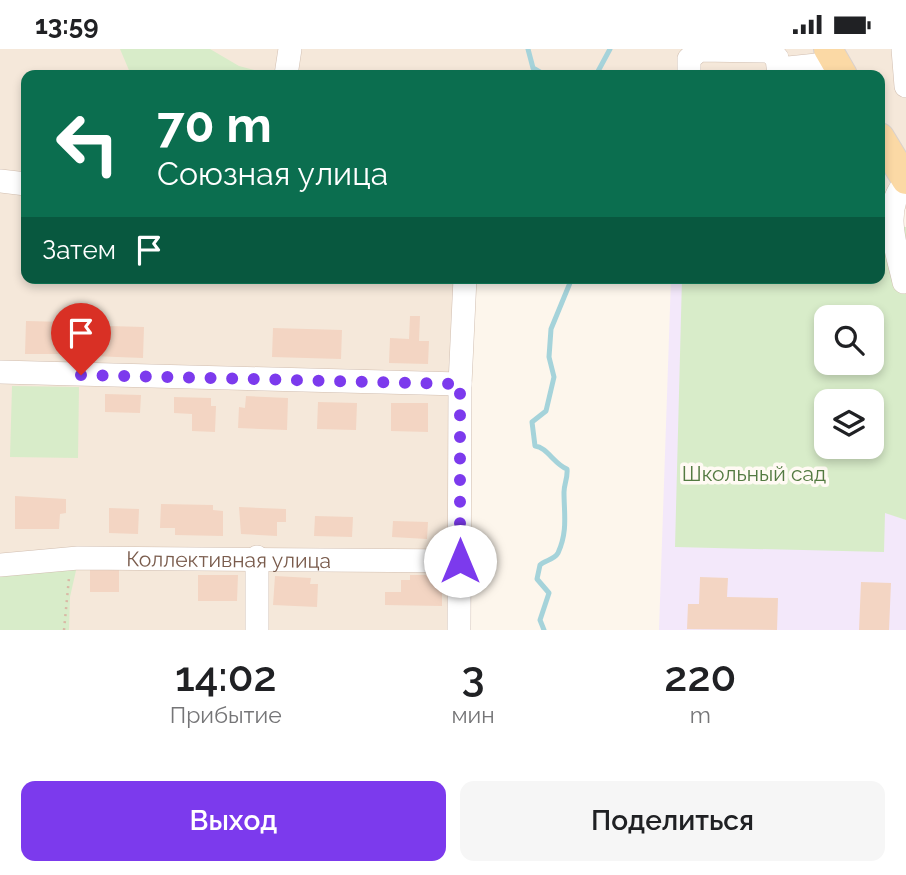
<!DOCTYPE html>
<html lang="ru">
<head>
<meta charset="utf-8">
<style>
  :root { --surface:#fff; --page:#f6f6f6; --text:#202124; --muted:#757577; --accent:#7c3aed }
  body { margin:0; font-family:Raleway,sans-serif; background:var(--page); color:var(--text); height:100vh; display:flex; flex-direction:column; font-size:26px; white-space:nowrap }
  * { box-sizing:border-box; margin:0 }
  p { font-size:23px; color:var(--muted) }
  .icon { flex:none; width:38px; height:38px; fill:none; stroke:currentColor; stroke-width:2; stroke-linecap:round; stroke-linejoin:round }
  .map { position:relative; height:581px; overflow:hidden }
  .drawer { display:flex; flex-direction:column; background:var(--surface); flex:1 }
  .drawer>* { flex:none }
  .guide { position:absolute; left:21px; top:21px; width:864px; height:214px; border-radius:14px; box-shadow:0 4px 10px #0003; background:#0b6e4f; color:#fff; overflow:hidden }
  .fabs { position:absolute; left:814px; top:256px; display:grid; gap:14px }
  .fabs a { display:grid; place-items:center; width:70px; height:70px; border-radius:14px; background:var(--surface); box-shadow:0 4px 10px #0003; font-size:35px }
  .pin { position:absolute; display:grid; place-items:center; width:60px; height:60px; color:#fff; margin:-72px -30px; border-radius:50% 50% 50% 0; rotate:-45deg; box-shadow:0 0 7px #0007 }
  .pin .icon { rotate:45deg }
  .me { position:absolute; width:77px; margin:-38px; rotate:0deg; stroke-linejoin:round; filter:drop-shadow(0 0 5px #0008) }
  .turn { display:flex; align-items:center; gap:24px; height:147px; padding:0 21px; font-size:32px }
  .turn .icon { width:91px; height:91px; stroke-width:2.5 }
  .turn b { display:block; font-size:49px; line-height:60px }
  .then { display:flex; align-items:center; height:66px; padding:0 21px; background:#0003; gap:14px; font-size:26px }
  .eta { display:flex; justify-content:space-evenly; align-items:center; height:119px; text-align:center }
  .eta b { font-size:42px; font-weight:600; line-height:49px }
  .cta { display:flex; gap:14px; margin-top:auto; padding:14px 21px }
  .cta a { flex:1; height:80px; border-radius:14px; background:var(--accent); color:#fff; font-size:28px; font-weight:600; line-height:80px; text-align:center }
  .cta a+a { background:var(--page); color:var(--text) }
  .status { display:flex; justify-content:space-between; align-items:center; height:49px; padding:0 35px; background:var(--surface); direction:ltr }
  .status svg { height:19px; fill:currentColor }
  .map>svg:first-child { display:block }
  .residential { fill:#f5e8da }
  .education { fill:#f3e8fa; fill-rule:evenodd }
  .green { fill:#d8ecc9; fill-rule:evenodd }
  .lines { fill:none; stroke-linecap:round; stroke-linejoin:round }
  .stream { stroke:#a5d3da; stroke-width:5 }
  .building { fill:#f3d5c3 }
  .minor-casing { stroke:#d1beb0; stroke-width:24 }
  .major-casing { stroke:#dad1cd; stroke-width:30 }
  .path { stroke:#d9b8a5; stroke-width:2.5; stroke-dasharray:2 5; stroke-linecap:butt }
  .minor { stroke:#fff; stroke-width:23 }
  .major { stroke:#fbd9a5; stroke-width:28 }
  .route { stroke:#7c3aed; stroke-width:12; stroke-dasharray:0 21.6 }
  .labels { text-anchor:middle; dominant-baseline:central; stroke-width:7; stroke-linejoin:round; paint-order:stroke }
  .park-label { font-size:21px; fill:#537a41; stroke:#fffaf3 }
  .street-label { font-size:21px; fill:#7a5c4d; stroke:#fffaf3 }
</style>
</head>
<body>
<div class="status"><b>13:59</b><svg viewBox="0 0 49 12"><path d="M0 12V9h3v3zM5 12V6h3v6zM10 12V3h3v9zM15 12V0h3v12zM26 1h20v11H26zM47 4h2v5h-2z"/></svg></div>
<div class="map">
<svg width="906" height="581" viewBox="0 0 906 581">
  <rect width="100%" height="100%" fill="#fdf6ec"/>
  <path class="residential" d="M 0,0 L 906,0 L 906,160 L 880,159 L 880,26 L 26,26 L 26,229 L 461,229 L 452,581 L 0,581 Z"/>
  <path class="education" d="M 880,177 L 885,463 L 906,471 L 906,581 L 659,581 L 671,229 L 880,229 ZM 826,268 L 872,268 L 872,313 L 826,313 ZM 826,352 L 872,352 L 872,397 L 826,397 Z"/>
  <path class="green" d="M 120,0 L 210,0 L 239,17 L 273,26 L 131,26 Z
    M 880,177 L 906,178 L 906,471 L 885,464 L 884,503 L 675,498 L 682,229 L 880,229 ZM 826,268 L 872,268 L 872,313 L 826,313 ZM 826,352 L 872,352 L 872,397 L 826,397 Z
    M 12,337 L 79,338 L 78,409 L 10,408 Z
    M 77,517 L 70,548 L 69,581 L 0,581 L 0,523 Z"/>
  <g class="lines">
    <path class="stream" d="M 528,0 L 533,19 L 545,26
      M 596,26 L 610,0
      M 544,581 L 540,571 L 549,544 L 537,530 L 540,516 C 545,511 554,511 558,504 C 568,482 564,465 564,443 C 564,435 568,429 567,420 C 554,415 547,398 535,397 L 532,373 L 546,362 L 554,328 L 549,308 L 551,280 L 572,229"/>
  </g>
  <path class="building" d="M 410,267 L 420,267 L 419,292 L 429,292 L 428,315 L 389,314 L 390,289 L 409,290 Z
    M 26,272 L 67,273 L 67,305 L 25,305 Z
    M 109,277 L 144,278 L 143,309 L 91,307 L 92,286 L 109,286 Z
    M 273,279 L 342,281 L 341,310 L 272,308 Z
    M 105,345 L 141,346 L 140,364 L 105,363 Z
    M 246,347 L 288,349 L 287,381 L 238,379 L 239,358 L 245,359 Z
    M 174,348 L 211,349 L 211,357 L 216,357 L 215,383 L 192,382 L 192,365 L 174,364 Z
    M 318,353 L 357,354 L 356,381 L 317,380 Z
    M 391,354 L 428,354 L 428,383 L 391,382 Z
    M 15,447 L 66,450 L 66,464 L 60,465 L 59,480 L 15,480 Z
    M 161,455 L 213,456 L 213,461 L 223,462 L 223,487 L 175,486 L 175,479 L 160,479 Z
    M 239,458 L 286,460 L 286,473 L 277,473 L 277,487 L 241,485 Z
    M 109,459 L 139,460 L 138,485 L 109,484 Z
    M 315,467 L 353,468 L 352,488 L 314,487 Z
    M 393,472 L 428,473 L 427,490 L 392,488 Z
    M 90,519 L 119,519 L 119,543 L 90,543 Z
    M 427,523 L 442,523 L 442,557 L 385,556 L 385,543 L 401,543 L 401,531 L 410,531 L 410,526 L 426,526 Z
    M 198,526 L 238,526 L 237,552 L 198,552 Z
    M 275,527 L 311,529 L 310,535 L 318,535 L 317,558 L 273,556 Z
    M 700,528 L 728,529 L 727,548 L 778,549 L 777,581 L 687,580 L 688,555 L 699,555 Z
    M 861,533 L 891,534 L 889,581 L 859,581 Z"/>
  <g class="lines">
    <defs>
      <g id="minor">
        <path d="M 903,0 L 906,37"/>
        <path d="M 779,20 L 836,14"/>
        <path d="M 286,26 L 290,0"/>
        <path d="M 689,26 L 689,10 L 699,1 L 769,2 L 777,9 L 779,26"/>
        <path d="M 0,132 L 26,135"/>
        <path d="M 904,233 C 897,201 880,160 906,133"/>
        <path d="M 0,323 L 460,335"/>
        <path id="s1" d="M 0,516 L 78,509 L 460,512"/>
        <path d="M 257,581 L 257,508"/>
        <path d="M 459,581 L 460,335 L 465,229"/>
      </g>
      <path id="major" d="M 828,0 L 843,26
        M 880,88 L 906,131"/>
    </defs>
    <use href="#minor" class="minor-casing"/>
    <use href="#major" class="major-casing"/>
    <path class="path" d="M 64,581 L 69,529"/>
    <use href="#minor" class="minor"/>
    <use href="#major" class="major"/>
  </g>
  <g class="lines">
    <path class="route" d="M 81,326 L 460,335 L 460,512"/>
  </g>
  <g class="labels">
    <g class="park-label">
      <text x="754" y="424">Школьный сад</text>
    </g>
    <g class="street-label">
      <text stroke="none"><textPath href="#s1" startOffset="229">Коллективная улица</textPath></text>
    </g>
  </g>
</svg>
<div class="fabs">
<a><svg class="icon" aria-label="search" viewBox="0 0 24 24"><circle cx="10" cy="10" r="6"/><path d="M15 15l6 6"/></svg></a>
<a><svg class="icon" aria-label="layers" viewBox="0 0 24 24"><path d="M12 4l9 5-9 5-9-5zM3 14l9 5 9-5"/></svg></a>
</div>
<div class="pin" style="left:81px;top:326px;background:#d93025"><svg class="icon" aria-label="arrive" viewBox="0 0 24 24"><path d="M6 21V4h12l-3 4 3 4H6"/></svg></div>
<svg class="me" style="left:460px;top:512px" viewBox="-20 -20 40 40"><circle r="19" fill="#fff"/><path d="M0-13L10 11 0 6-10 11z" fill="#7c3aed"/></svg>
<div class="guide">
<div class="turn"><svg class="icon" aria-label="left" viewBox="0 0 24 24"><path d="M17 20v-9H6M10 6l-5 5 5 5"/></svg><div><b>70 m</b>Союзная улица</div></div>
<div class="then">Затем<svg class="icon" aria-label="arrive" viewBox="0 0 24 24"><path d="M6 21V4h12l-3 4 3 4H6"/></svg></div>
</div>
</div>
<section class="drawer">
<div class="eta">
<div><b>14:02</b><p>Прибытие</p></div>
<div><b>3</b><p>мин</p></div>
<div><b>220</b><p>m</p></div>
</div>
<div class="cta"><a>Выход</a><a>Поделиться</a></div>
</section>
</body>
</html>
